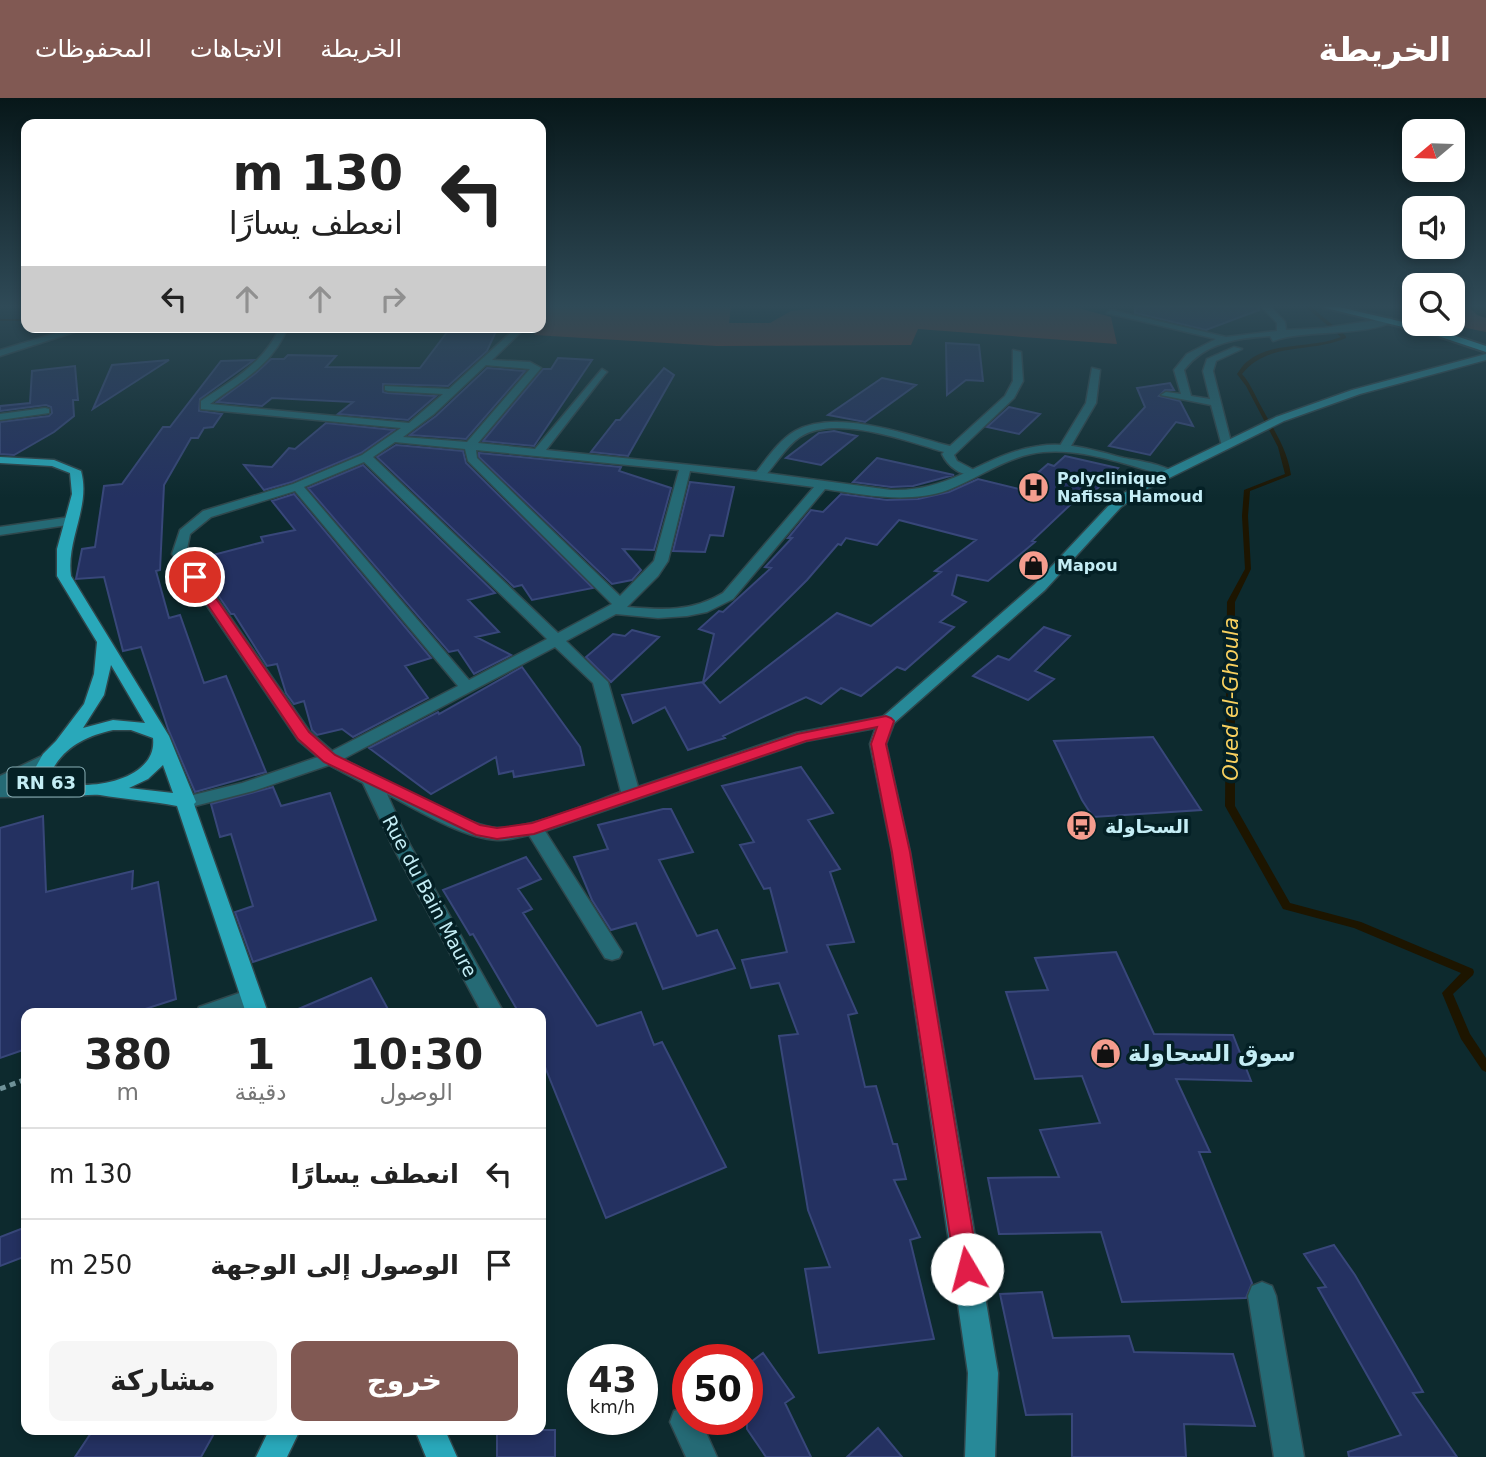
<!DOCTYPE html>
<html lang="ar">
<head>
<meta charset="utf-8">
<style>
  :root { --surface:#fff; --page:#f6f6f6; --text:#222; --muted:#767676; --line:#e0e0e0; --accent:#815953 }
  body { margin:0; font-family:"DejaVu Sans","Noto Sans Arabic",sans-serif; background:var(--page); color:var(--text); direction:rtl; height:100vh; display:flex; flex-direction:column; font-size:26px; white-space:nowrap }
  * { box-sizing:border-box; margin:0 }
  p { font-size:23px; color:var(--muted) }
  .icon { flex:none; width:38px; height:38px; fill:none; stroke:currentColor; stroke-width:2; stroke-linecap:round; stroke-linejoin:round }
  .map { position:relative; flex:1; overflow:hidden; direction:ltr }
  .side { position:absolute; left:21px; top:910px; width:525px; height:427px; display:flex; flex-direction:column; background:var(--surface); border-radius:14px; box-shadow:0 4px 10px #0003; direction:rtl }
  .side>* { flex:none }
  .guide { position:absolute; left:21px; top:21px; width:525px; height:214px; border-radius:14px; box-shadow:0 4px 10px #0003; direction:rtl; background:#fff; color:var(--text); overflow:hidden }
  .needle { width:46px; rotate:251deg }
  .controls { position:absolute; left:1402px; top:21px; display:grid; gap:14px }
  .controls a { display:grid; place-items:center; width:63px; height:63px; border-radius:14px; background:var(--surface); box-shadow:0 4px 10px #0003; font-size:35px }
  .speed { position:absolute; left:567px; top:1246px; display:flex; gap:14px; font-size:35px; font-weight:700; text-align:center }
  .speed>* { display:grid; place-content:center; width:91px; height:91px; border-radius:50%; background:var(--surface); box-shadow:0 4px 10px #0003; line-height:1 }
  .speed small { font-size:18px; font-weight:400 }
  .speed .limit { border:10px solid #d22; background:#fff; color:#111 }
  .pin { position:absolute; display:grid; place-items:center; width:60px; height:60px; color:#fff; margin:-30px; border:4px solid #fff; border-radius:50%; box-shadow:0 2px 7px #0007 }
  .me { position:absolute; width:77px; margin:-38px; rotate:352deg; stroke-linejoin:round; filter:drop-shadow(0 0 5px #0008) }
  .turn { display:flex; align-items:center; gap:24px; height:147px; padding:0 28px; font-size:32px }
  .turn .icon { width:91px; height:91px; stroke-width:2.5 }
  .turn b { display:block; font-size:49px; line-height:60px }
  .lanes { display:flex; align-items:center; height:66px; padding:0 28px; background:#0003; justify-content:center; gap:35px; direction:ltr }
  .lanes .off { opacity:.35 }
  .eta { display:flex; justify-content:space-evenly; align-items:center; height:119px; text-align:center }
  .eta b { font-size:42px; font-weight:700; line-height:49px }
  .cta { display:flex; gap:14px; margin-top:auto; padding:14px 28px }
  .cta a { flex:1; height:80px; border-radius:14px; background:var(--accent); color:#fff; font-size:28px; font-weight:700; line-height:80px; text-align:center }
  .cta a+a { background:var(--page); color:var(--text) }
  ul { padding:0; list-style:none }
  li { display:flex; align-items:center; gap:21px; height:91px; padding:0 28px; border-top:2px solid var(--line) }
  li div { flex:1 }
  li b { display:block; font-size:26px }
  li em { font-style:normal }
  header { display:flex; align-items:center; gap:42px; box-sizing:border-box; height:98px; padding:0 35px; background:var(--accent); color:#fff }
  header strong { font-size:33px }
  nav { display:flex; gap:38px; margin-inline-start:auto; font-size:24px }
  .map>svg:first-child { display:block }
  .green { fill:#6c342c }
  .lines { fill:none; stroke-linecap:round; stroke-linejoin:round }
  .stream { fill:#1d1500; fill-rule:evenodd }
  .river { fill:#1d1500; fill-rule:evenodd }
  .building { fill:#243161; stroke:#38477a; stroke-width:2; fill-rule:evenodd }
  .service-casing { stroke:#2f474c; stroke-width:3 }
  .minor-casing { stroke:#2f474c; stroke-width:3 }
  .tertiary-casing { stroke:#2f474c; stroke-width:3 }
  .secondary-casing { stroke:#2f474c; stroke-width:3 }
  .primary-casing { stroke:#2f474c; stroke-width:3 }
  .trunk-casing { stroke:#2f474c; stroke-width:4 }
  .path { stroke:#6f9299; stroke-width:5; stroke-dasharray:6 4.5; stroke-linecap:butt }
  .service { fill:#256a75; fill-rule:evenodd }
  .minor { fill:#256a75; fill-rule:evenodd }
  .tertiary { fill:#256a75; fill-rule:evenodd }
  .secondary { fill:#278998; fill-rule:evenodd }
  .primary { fill:#29a8ba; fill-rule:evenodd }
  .trunk { fill:#2abcd1; fill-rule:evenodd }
  .route { fill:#e11d48; stroke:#92132f; stroke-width:2 }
  .labels { text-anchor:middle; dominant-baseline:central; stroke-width:7; stroke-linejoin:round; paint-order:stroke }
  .far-poi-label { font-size:16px; font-weight:bold; fill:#c4edf5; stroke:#042025; text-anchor:start }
  .shield { fill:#042025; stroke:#8ab0b7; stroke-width:2 }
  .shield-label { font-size:18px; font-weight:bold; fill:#c4edf5 }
  .poi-label { font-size:19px; font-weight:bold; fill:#c4edf5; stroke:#042025; text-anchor:start }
  .street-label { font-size:19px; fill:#c4edf5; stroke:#042025 }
  .water-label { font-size:21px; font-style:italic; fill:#f8d05f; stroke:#042025 }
  .near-poi-label { font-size:23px; font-weight:bold; fill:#c4edf5; stroke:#042025; text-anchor:start }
</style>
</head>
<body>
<header>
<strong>الخريطة</strong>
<nav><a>الخريطة</a><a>الاتجاهات</a><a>المحفوظات</a></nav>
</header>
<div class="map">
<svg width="1486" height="1359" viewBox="0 0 1486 1359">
  <rect width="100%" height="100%" fill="#0d2a2e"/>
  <path class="green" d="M 541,209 L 731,209 L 729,225 L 770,225 L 791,213 L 824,209 L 1075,209 L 1111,219 L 1117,246 L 918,231 L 911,247 L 717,248 L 534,237 L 546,222 L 541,218 Z
    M 1453,209 L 1467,209 L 1486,218 L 1486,234 L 1447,226 L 1452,226 Z"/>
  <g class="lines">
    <path class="stream" d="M 1306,209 L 1311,209 L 1346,238 L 1346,240 C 1309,256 1268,243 1242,276 C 1251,286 1255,298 1262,310 C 1274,333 1287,350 1291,377 L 1250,393 L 1248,418 L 1251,471 L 1235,504 L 1235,708 L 1290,805 L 1361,824 L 1473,871 L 1474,874 L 1473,877 L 1453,896 L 1470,936 L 1486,960 L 1486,974 L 1482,972 L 1461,941 L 1442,895 L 1461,875 L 1354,830 L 1283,811 L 1225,708 L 1227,504 L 1245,471 L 1242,418 L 1244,392 L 1285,376 L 1278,349 L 1246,288 L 1237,276 C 1240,272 1243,266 1248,263 C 1272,243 1312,251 1341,239 Z
      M 0,221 L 26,221 L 26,223 L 0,223 Z"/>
    <path class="river" d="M 1469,209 L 1486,209 L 1486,220 L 1477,217 Z"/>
  </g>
  <path class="building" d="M 1135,209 L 1259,209 L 1259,212 L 1206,232 L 1135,215 Z
    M 451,229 L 498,229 L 487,253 L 448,288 L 383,286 L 383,294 L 387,295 L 436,298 L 408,322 L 338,316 L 353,304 L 272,300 L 262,308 L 217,304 L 256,275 L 271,261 L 284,261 L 288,257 L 336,258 L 326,269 L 420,270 Z
    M 946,245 L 979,247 L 983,283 L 966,282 L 947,297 Z
    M 558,260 L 592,262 L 534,348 L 483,343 L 543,271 L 551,271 Z
    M 169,262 L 93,311 L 112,267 Z
    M 254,262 L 200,301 L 199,313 L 222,316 L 213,329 L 204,330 L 198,340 L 191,340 L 164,387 L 160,472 L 156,473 L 169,520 L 180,517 L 204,585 L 226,578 L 266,674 L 195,694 L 168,631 L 141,549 L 123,553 L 104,479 L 76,481 L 82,451 L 95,449 L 104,388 L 122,386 L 163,329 L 170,329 L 221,263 Z
    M 75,268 L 78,302 L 73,302 L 74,318 L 54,334 L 14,357 L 0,356 L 0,324 L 49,318 L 52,315 L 51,309 L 46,307 L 0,313 L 0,308 L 30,305 L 32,273 Z
    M 487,270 L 525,273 L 466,341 L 410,337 L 436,318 Z
    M 664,270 L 674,277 L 628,358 L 591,354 L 616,322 L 620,322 Z
    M 882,280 L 916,287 L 865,324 L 828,317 Z
    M 1170,285 L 1174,292 L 1165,292 L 1159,298 L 1180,303 L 1193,328 L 1176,324 L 1150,357 L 1109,348 L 1145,309 L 1137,290 Z
    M 1009,309 L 1040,316 L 1019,336 L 987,329 Z
    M 326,325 L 394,332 L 361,355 L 292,384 L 264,392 L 244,367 L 272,369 L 289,350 L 295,351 Z
    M 834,333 L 857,338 L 821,367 L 786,360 L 819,335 Z
    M 396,347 L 463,353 L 466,365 L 593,490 L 532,502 L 522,487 L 514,489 L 377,359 Z
    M 479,355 L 621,369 L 619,373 L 671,390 L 654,452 L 623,451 L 641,472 L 632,482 L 612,486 L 479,359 Z
    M 1065,358 L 1118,370 L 1096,392 L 1088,390 L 1032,443 L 1035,444 L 988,483 L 957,477 L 952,497 L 966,504 L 940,524 L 954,529 L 905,572 L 897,569 L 861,598 L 841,590 L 821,606 L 806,599 L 723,638 L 725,640 L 688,652 L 665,609 L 633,625 L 622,597 L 703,584 L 714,536 L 699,531 L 719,513 L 723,514 L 771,470 L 765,469 L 792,440 L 788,440 L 811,412 L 823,414 L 841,396 L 887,402 L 918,401 L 949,394 L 978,381 L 1019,391 L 1048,366 L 1054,368 ZM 899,422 L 976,442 L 935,473 L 941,474 L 871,528 L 837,515 L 720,605 L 703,585 L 807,482 L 838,446 L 841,447 L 846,440 L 877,447 Z
    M 877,360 L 954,377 L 913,388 L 891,389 L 853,384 Z
    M 363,367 L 495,495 L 468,502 L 499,534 L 476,539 L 511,557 L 474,576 L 458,552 L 449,554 L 308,390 Z
    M 690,384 L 734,389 L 723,438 L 710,437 L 705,454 L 673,453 Z
    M 294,396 L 431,560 L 405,568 L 428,600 L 353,639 L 342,631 L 317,637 L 312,632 L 304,603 L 294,606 L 286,595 L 277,566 L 267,568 L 234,516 L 231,516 L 220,500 L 198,461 L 263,444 L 261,439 L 295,432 L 272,403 Z
    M 1044,529 L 1070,538 L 1035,573 L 1054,581 L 1028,602 L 973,578 L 998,558 L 1009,562 Z
    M 632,532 L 659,539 L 611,584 L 586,559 L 613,536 L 625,538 Z
    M 522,569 L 580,649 L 584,667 L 514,679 L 513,673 L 499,676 L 496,659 L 431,696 L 369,650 L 438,614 L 439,616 Z
    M 1153,639 L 1201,712 L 1093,719 L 1082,702 L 1054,643 Z
    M 801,669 L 833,715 L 808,722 L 840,771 L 830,774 L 854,844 L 827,847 L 857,915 L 848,917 L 865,989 L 876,988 L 893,1046 L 897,1046 L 906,1081 L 894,1082 L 920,1139 L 910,1142 L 934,1241 L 819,1255 L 805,1171 L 830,1169 L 808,1112 L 779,938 L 798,936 L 779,885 L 751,890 L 742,862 L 787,854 L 770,790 L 764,791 L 740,747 L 754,744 L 722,688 Z
    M 273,689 L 281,708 L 330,695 L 376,822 L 253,864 L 235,814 L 253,808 L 231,736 L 220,739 L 211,706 Z
    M 663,711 L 671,711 L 693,754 L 659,762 L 697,838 L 717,832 L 735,870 L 663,891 L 636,825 L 611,832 L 592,802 L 574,759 L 608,751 L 598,727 Z
    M 43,718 L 46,794 L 133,773 L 132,791 L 158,784 L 176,901 L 133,915 L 26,915 L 26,951 L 0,960 L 0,730 Z
    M 526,759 L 541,781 L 518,791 L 532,811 L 523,815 L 597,928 L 641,914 L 654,947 L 662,944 L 726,1069 L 606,1120 L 541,959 L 541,915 L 519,915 L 473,836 L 470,837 L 443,792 Z
    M 1116,854 L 1154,936 L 1233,937 L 1251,983 L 1176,981 L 1210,1054 L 1199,1054 L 1252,1185 L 1246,1200 L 1122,1204 L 1101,1134 L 999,1136 L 988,1080 L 1059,1079 L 1040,1032 L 1100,1025 L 1082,978 L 1035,981 L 1006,894 L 1048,892 L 1035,860 Z
    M 371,880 L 390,915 L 289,915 Z
    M 26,1129 L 26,1158 L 0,1168 L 0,1139 Z
    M 1334,1147 L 1355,1177 L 1423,1294 L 1413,1295 L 1457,1359 L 1349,1359 L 1348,1354 L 1401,1337 L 1318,1190 L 1326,1189 L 1304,1156 Z
    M 1042,1194 L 1053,1240 L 1129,1238 L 1134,1254 L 1233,1256 L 1255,1328 L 1184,1326 L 1186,1359 L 1072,1359 L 1072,1316 L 1026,1317 L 1000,1196 Z
    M 763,1255 L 794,1299 L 785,1305 L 811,1359 L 766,1359 L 747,1331 L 747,1267 Z
    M 878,1330 L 902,1359 L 847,1359 Z
    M 93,1332 L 216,1332 L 201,1359 L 75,1359 Z
    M 497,1332 L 555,1332 L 555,1359 L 497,1359 Z"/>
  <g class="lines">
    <defs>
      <path id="service" d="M 1262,209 L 1271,209 L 1285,224 L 1286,232 L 1324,230 L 1390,220 L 1394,223 C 1365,239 1305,231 1273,243 L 1270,238 C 1236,240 1205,245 1184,272 L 1191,298 L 1210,301 L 1203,273 L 1207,261 L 1234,249 L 1242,251 L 1216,263 L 1213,273 L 1232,348 L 1227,351 L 1222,348 L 1211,307 L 1161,297 L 1166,294 L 1181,296 L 1174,272 L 1187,256 L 1216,241 L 1107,215 L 1111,212 L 1226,239 L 1277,233 L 1277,225 Z
        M 1013,252 L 1021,254 L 1023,283 L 1014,300 L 954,357 L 957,363 L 976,373 L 976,377 C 962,379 948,369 942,356 L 944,354 C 907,343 835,316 800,339 C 786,348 776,366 764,379 L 754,377 C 766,362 779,342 795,333 C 837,310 907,337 950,348 L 1005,298 L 1013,283 Z
        M 1092,270 L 1100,272 L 1096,305 L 1068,353 L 1060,353 L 1058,351 L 1086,305 Z
        M 45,310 L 49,311 L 49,315 L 0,322 L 0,316 Z"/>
      <path id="minor" d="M 76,229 L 90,229 L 0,258 L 0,252 Z
        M 280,229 L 288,229 C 272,268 241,283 210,306 L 409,325 L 443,296 L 388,293 L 385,292 L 385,288 L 449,291 L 517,229 L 526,229 L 492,262 L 530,264 L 541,270 L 478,345 L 535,351 L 602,271 L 607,274 L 605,276 L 546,352 L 758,374 L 891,392 C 954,394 983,356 1039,348 C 1067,343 1097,353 1124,360 C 1139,363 1163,366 1175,375 L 1169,378 C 1129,368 1085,350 1043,354 C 1009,357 979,380 948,392 C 909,406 865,397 825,391 L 733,501 L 707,514 L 687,518 L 658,520 L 616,516 L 566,543 L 608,584 L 638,689 L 796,635 L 886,618 L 894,623 L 886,628 L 806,643 L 545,733 L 622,854 L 619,860 L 612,862 L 605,860 L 529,737 C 519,739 507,743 497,742 C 463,740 417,712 387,696 L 410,747 L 504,915 L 482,915 L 392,747 L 363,685 L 329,667 L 253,693 L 187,710 L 178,704 L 181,700 L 242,685 L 318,659 L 298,642 L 172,456 L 180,432 L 203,413 L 293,386 L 362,357 L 401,330 L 201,311 L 201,303 C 233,282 264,265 280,229 ZM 486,267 L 530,271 L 467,344 L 403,339 L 434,316 ZM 395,344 L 465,351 L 468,363 L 612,506 L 558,535 L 373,359 ZM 476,352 L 679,372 L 654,463 L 620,498 L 477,360 ZM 364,364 L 547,541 L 469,582 L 304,389 ZM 690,373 L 814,389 L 723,495 C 692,514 662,512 627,509 L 658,478 L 668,463 ZM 295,393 L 458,588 L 332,653 L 310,634 L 186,456 L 190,436 L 211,419 ZM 555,549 L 593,585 L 621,694 C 590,705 528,732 496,730 C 459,726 380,679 343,661 Z
        M 70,419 L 76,423 L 74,426 L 0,437 L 0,429 Z
        M 251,891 L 259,894 L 262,900 L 259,906 L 232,915 L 196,915 L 199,909 Z
        M 1262,1184 L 1272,1188 L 1276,1198 L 1304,1359 L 1274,1359 L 1248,1198 L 1252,1188 Z
        M 685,1309 L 688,1310 L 688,1321 L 700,1321 L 717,1359 L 686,1359 L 670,1324 L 674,1313 Z"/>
      <path id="tertiary" d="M 50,654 L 56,655 L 59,659 L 56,663 L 9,687 L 63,688 L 69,690 L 72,694 L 69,698 L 0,699 L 0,678 Z"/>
      <path id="secondary" d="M 1486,256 L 1486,262 L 1360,296 L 1284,323 L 1145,392 L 1121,409 L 1045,492 L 894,625 L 886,646 L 910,754 L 998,1275 L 995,1359 L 965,1359 L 968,1275 L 892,754 L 870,646 L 878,623 L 1035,486 L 1113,403 L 1137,386 L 1276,319 L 1352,292 Z"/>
      <path id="primary" d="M 0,359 L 54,362 L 81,373 C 91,408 66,442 71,478 L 169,638 L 196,704 L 194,706 L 268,915 L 246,915 L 177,708 C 152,703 124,701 100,697 C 82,695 56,705 40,689 C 37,686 35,678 33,674 L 43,656 L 56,643 L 84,606 L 94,576 L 97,544 L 57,478 L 57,451 L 72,396 L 70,375 L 52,368 L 0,365 ZM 111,567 L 145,625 L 113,622 L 83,630 L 104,597 ZM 113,632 L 131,632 L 153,640 C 158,683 85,695 54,682 L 51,674 C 64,649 86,638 113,632 ZM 163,667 L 173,695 L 129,690 L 148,681 Z
        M 269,1332 L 300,1332 L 287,1359 L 256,1359 Z
        M 415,1332 L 445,1332 L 457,1359 L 426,1359 Z"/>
      <path id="trunk" d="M 1322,209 L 1339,209 L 1441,233 L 1486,248 L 1486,254 L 1435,237 Z"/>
    </defs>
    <use href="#service" class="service-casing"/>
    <use href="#minor" class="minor-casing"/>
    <use href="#tertiary" class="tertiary-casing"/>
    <use href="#secondary" class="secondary-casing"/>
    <use href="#primary" class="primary-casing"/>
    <use href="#trunk" class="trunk-casing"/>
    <path class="path" d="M 0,991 L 26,981"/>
    <use href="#service" class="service"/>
    <use href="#minor" class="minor"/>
    <use href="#tertiary" class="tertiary"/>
    <use href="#secondary" class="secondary"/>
    <use href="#primary" class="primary"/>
    <use href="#trunk" class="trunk"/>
  </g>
  <linearGradient id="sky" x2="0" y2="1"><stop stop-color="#071719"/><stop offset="0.52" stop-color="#2f4a57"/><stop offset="1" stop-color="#2f4a57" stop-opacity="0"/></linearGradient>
  <rect width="1486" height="400" fill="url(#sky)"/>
  <path class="route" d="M 195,475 L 199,476 L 309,634 L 335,657 L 480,727 L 497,730 L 532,725 L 797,636 L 886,618 L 891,620 L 894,623 L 886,646 L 910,754 L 979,1171 L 976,1179 L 967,1183 L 958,1179 L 955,1171 L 892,754 L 871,646 L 877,629 L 806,643 L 534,736 L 497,741 L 476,737 L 324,664 L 298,641 L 189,479 Z"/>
  <defs>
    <symbol id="hospital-disc" viewBox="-11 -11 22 22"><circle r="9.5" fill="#f59d8e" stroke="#042025"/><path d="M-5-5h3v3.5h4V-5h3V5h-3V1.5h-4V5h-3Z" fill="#111"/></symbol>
    <symbol id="shop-disc" viewBox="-11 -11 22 22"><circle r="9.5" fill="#f59d8e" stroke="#042025"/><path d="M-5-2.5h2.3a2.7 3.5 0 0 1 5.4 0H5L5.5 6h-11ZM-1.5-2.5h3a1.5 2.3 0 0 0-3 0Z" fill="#111"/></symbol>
    <symbol id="bus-disc" viewBox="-11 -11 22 22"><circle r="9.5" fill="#f59d8e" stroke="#042025"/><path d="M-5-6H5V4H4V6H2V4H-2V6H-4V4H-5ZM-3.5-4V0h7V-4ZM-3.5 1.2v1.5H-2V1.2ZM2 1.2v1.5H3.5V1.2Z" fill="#111"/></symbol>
  </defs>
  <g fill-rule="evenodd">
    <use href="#hospital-disc" x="1016" y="372" width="35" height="35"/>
    <use href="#shop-disc" x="1016" y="450" width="35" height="35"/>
    <use href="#bus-disc" x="1064" y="710" width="35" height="35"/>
    <use href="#shop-disc" x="1088" y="938" width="35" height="35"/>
  </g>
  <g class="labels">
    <g class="far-poi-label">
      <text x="1057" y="380">Polyclinique<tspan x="1057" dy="18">Nafissa Hamoud</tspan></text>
      <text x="1057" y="467">Mapou</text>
    </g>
    <rect class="shield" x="7.5" y="669.5" width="77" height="29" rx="5"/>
    <g class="shield-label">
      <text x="46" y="684">RN 63</text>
    </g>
    <g class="poi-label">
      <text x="1105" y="728">السحاولة</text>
    </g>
    <g class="street-label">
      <text transform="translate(430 798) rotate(62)">Rue du Bain Maure</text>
    </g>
    <g class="water-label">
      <text transform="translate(1231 601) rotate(-90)">Oued el-Ghoula</text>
    </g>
    <g class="near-poi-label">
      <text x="1128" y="955">سوق السحاولة</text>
    </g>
  </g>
</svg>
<div class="controls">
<a><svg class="needle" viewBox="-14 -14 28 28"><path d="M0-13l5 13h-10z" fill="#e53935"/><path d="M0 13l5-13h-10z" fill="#767676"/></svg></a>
<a><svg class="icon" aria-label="sound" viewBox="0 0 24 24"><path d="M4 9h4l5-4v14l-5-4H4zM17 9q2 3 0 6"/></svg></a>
<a><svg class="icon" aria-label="search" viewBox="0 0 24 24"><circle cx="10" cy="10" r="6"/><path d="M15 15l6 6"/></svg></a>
</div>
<div class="speed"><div>43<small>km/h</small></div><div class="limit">50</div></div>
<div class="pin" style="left:195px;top:479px;background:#d93025"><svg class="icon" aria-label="arrive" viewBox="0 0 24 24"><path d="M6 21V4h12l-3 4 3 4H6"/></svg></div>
<svg class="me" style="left:967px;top:1171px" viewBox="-20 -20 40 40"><circle r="19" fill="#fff"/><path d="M0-13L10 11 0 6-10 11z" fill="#e11d48"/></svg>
<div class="guide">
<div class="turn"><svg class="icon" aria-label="left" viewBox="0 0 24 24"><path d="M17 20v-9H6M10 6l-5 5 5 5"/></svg><div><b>130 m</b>انعطف يسارًا</div></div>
<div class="lanes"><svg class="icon" aria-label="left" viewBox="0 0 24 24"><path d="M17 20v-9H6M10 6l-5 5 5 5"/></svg><svg class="icon off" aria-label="ahead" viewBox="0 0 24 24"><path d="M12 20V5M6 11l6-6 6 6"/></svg><svg class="icon off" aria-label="ahead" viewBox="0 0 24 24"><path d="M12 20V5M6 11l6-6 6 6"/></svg><svg class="icon off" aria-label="right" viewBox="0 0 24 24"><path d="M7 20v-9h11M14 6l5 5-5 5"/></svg></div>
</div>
<section class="side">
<div class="eta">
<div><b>10:30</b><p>الوصول</p></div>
<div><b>1</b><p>دقيقة</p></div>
<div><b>380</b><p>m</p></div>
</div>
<ul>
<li><svg class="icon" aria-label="left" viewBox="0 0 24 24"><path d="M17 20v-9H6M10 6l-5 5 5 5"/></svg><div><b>انعطف يسارًا</b></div><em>130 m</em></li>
<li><svg class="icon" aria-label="arrive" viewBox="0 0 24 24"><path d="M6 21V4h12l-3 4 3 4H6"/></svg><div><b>الوصول إلى الوجهة</b></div><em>250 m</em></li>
</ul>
<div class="cta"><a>خروج</a><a>مشاركة</a></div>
</section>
</div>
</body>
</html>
